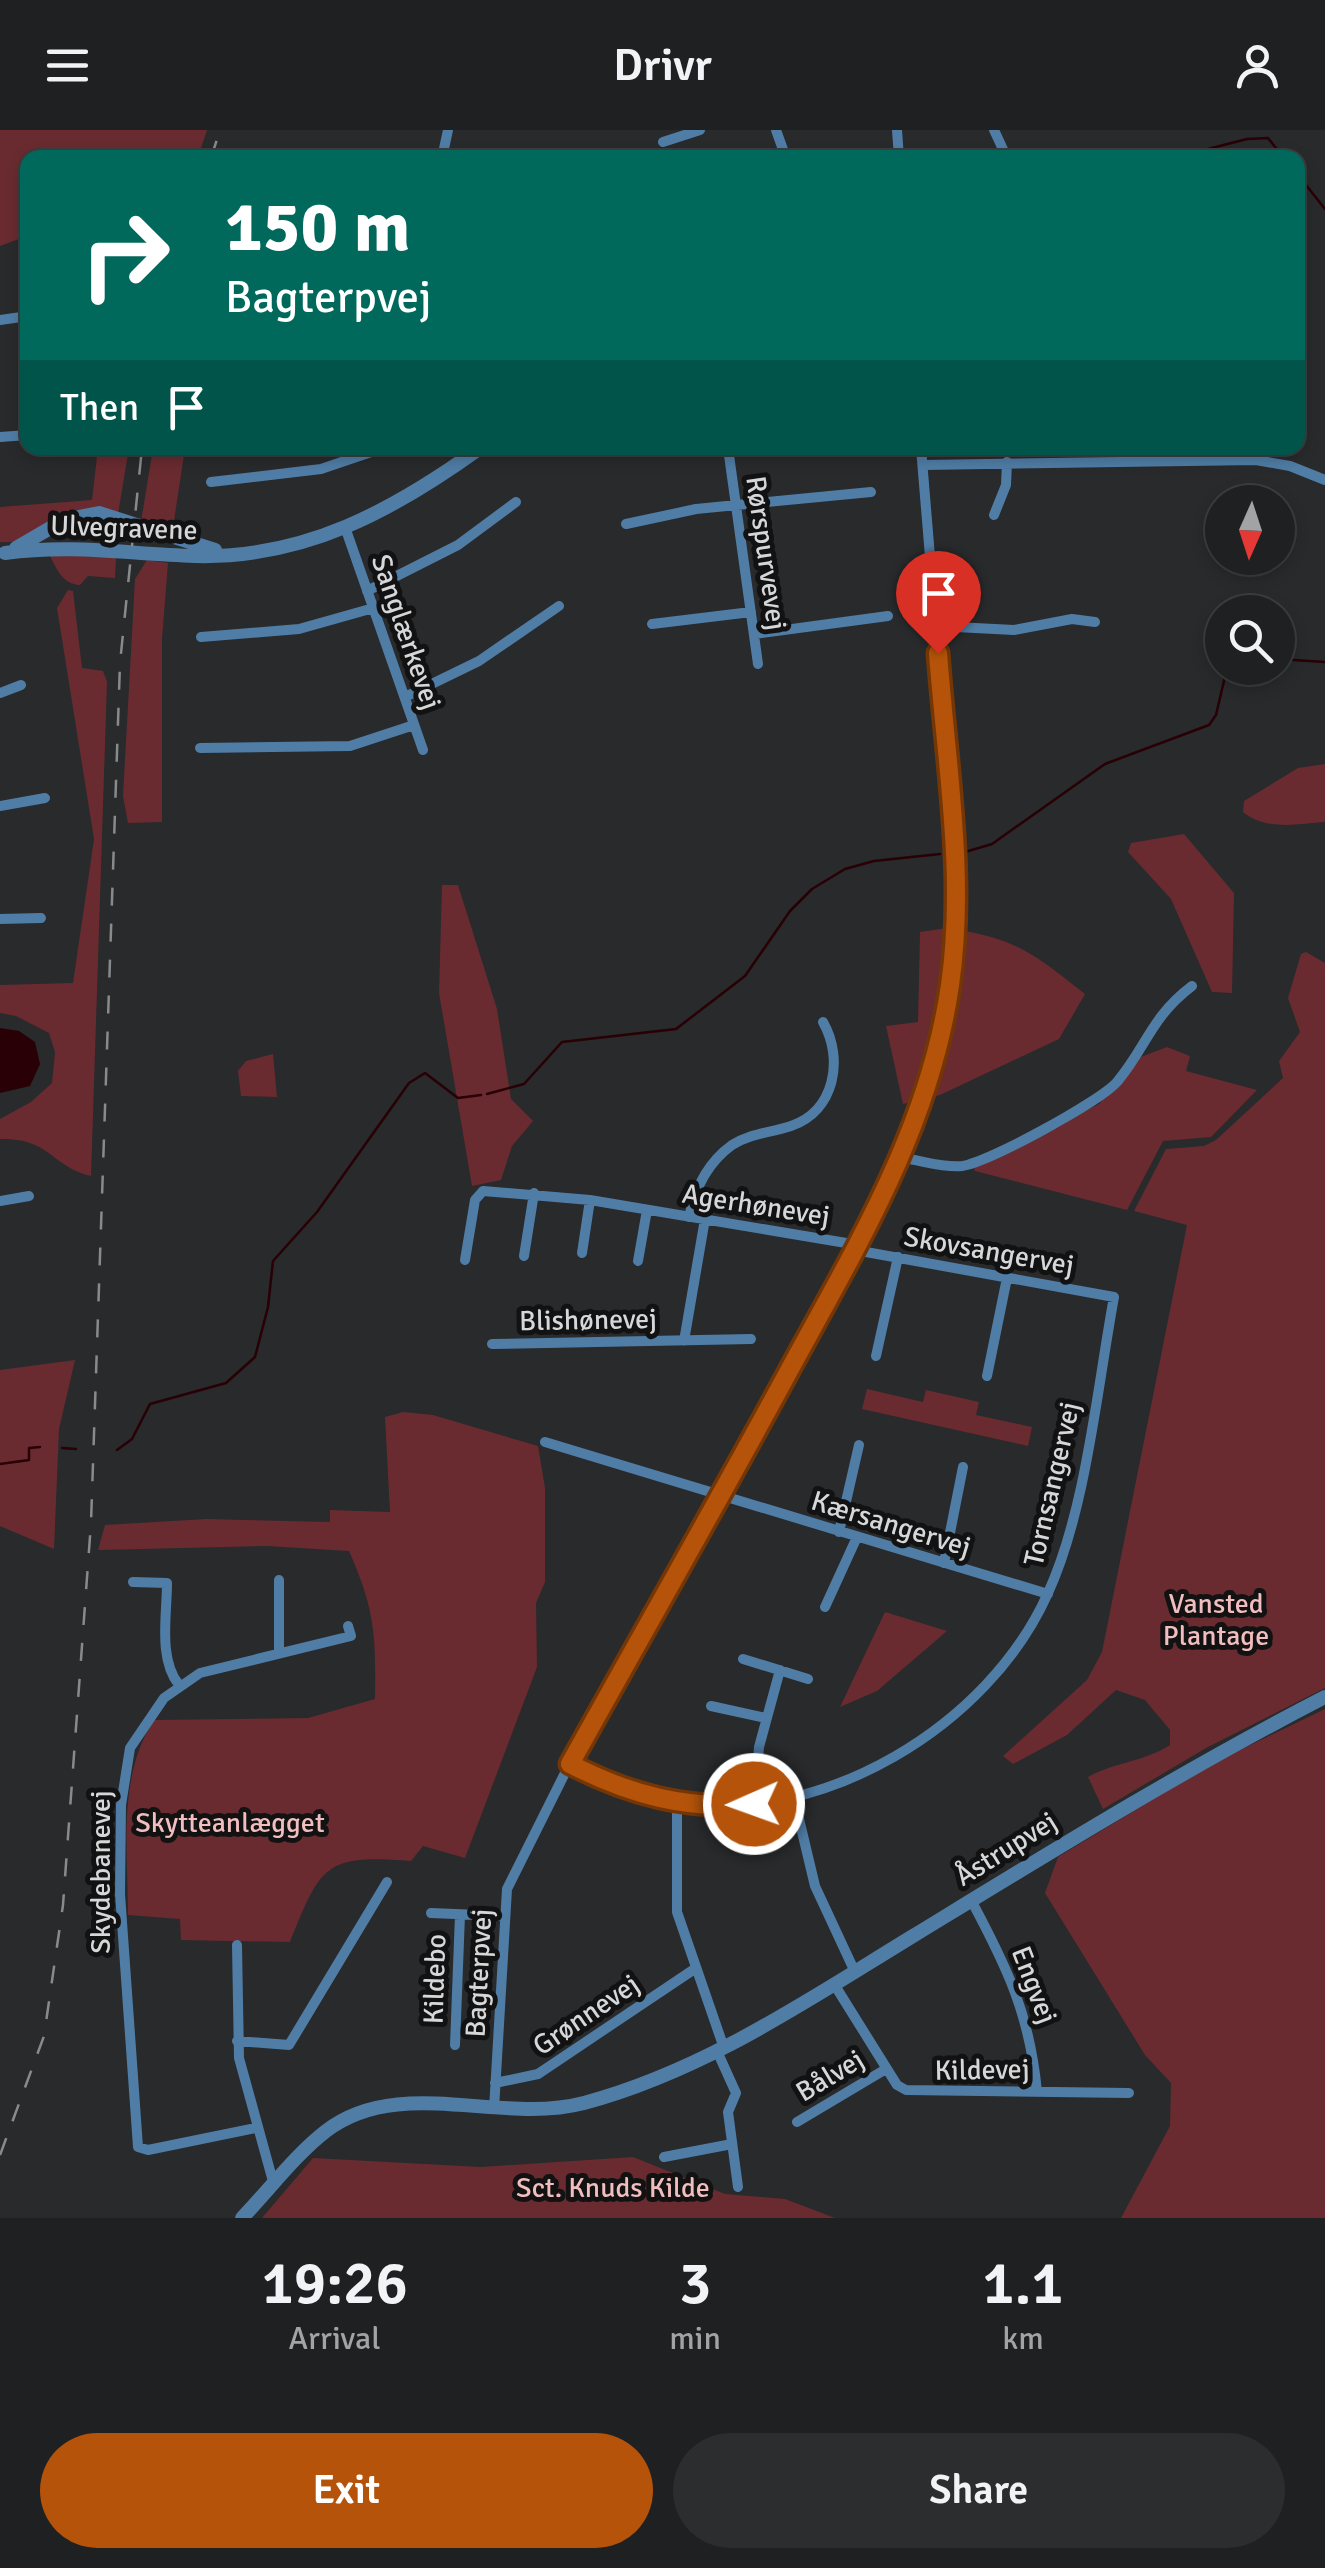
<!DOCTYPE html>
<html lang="en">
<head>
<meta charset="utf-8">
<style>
  :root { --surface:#1e2021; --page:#2b2d2e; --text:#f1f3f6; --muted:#a1a3a5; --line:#3c3e3f; --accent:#b45309 }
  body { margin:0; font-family:Signika,sans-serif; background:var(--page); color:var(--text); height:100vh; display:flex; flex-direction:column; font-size:38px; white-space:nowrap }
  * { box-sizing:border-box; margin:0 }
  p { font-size:32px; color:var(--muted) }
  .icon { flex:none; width:55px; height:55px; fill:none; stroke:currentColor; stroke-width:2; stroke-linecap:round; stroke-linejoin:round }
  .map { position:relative; height:2088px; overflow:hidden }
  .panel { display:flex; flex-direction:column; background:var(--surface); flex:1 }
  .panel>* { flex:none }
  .top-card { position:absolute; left:20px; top:20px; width:1285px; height:305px; border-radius:20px; box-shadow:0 5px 15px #0003,0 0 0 2px var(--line); background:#00695c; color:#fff; overflow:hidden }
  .needle { width:65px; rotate:183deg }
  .fabs { position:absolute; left:1205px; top:355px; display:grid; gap:20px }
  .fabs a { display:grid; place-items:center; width:90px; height:90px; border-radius:50%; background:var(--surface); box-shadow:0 5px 15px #0003,0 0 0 2px var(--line); font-size:50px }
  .pin { position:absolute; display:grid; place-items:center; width:85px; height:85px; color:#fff; margin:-102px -42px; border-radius:50% 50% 50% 0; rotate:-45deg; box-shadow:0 0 10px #0007 }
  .pin .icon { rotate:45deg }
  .me { position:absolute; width:110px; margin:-55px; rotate:268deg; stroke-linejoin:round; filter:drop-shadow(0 0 8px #0008) }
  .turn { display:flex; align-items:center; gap:35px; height:210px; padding:0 40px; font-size:45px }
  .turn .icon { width:130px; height:130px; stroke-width:2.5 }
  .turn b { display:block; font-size:70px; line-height:85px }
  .then { display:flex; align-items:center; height:95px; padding:0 40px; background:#0003; gap:20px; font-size:38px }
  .eta { display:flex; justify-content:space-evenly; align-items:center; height:170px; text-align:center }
  .eta b { font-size:60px; font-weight:600; line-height:70px }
  .cta { display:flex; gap:20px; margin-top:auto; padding:20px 40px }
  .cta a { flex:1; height:115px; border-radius:60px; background:var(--accent); color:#fff; font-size:40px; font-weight:600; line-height:115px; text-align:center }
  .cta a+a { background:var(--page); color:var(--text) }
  header { display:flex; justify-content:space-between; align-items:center; height:130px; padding:0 40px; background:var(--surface); font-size:45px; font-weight:600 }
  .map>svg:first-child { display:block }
  .green { fill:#692b30 }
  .water { fill:#280005 }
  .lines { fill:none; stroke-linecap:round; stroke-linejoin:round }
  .stream { stroke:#280005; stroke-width:2.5 }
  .minor { stroke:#507da6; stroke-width:10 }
  .tertiary { stroke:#507da6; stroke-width:14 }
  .rail { stroke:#888a8b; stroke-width:2.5; stroke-dasharray:18 18; stroke-linecap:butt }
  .route-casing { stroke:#753606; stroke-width:25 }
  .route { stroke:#b45309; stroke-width:18 }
  .labels { text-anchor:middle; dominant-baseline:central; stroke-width:10; stroke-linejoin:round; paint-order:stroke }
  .street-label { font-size:28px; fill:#d6d7d8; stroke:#121213 }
  .park-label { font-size:28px; fill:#f1bdbe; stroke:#121213 }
</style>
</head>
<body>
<header><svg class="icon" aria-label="menu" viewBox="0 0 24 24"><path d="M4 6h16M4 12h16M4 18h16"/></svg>Drivr<svg class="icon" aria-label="person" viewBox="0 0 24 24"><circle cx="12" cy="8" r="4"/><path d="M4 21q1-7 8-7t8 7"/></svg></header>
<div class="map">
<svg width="1325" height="2088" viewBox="0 0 1325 2088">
  <rect width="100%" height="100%" fill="#282a2c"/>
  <path class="green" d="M 0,0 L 207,0 L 198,27 L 28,28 L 27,106 L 0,116 Z
    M 98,318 L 129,318 L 118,384 L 115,448 L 88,446 L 80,455 C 63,454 57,440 50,426 L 102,426 L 110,383 C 72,373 39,416 0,412 L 0,377 L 92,370 Z
    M 153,318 L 185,318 L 172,404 L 141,392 Z
    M 147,430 L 168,433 L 162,509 L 162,692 L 128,693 L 123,666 L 135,449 Z
    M 68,460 L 73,461 L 82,538 L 103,541 L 107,552 L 91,1046 C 50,1036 51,1008 0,1009 L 0,989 L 31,972 L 52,953 L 55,922 L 49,903 L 16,886 L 0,883 L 0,855 L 73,853 L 94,709 L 57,478 Z
    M 1325,634 L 1325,692 C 1297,694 1266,701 1243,682 L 1244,671 L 1298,638 Z
    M 1184,704 L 1234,763 L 1232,863 L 1212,862 L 1171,769 L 1128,722 L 1131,713 Z
    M 442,755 L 458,755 L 497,879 L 511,969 L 533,991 L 512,1016 L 501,1050 L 472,1056 L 439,863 Z
    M 947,798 C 1015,808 1032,822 1085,864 L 1059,909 L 940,965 L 903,974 L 886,896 L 918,892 L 920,802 Z
    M 1306,822 L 1325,833 L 1325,1558 L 1206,1618 L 1103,1679 L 1088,1647 C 1115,1632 1143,1632 1170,1615 L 1170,1600 L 1145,1570 L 1116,1560 L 1067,1605 L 1013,1634 L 1003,1626 L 1087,1550 L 1102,1522 L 1187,1095 L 1134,1081 L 1166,1019 L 1204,1016 L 1216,1010 L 1283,948 L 1279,931 L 1300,902 L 1288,868 L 1301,824 Z
    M 1167,917 L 1190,926 L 1186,941 L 1257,960 L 1211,1007 L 1163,1011 L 1127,1080 L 975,1041 L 973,1035 L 1099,974 L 1138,928 Z
    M 273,924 L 277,967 L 241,966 L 238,941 L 246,931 Z
    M 75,1230 L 59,1299 L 54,1419 L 0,1396 L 0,1240 Z
    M 867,1259 L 923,1272 L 926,1260 L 979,1272 L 976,1285 L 1032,1297 L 1028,1316 L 862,1279 Z
    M 403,1282 L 433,1285 L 538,1316 L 545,1358 L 545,1452 L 536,1473 L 537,1537 L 465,1728 L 423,1716 L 411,1731 C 325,1724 321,1735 290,1812 L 181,1810 L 180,1789 L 128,1785 C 128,1720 117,1647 154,1590 L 308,1588 L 375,1569 C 376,1505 375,1480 349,1421 L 267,1416 L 98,1420 L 105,1395 L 206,1389 L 330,1392 L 330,1380 L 390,1382 L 385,1287 Z
    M 885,1482 L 947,1501 L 877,1561 L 840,1577 Z
    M 1325,1579 L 1325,2088 L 1121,2088 L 1170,1996 L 1171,1953 L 1145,1925 L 1045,1763 L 1058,1727 L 1215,1632 Z
    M 633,2027 L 725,2064 L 785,2069 L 835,2088 L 262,2088 L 313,2028 L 481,2037 Z"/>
  <path class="water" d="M 0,898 L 19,901 L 35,912 L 40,934 L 30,956 L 0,963 Z"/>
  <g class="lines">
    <path class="stream" d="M 1173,28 L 1247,9 L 1268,8 L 1284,28
      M 1298,45 L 1325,79
      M 1278,529 L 1325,532
      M 965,722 L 992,714 L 1105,634 L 1209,595 L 1216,585 L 1227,538
      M 487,964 L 524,954 L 562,912 L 676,899 L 745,846 L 790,781 L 812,759 L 845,739 L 874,731 L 940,724
      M 62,1318 L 76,1319
      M 117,1320 L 132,1309 L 150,1274 L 226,1253 L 255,1227 L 268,1177 L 273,1131 L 317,1082 L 409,953 L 425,943 L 458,968 L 481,965
      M 0,1334 L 29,1330 L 29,1318 L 40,1317"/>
    <path class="minor" d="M 776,0 L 786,28
      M 897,0 L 899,28
      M 994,0 L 1007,28
      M 663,12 L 700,0
      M 442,28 L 448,0
      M 0,190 L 28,186
      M 0,307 L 28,305
      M 728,318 L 758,534
      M 604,319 L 607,318
      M 923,335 L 1256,330 L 1290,336 L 1325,350
      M 211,352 L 321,339 L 383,318
      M 994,385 L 1006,355 L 1007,332
      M 626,394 L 696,379 L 871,362
      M 346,400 L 423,620
      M 367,461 L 458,415 L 516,372
      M 652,494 L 751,482
      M 936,496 L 1014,500 L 1072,489 L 1095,492
      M 754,504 L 888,486
      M 201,507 L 299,499 L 370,479
      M 0,563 L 21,555
      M 405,567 L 479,531 L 559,476
      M 200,618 L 350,616 L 414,595
      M 0,676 L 45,668
      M 0,789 L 41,788
      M 902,1028 C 921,1030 942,1038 962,1036 C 989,1032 1099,972 1117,952 C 1147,916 1151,887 1192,856
      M 0,1071 L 29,1066
      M 689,1087 C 695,1058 707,1033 732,1015 C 751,1003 770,1003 791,996 C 835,981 844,929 823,892
      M 582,1123 L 590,1070
      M 524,1126 L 534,1063
      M 465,1130 L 475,1070 L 483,1061 L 590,1070 L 858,1115
      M 638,1131 L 647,1080
      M 684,1211 L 705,1089
      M 492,1214 L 751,1209
      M 876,1226 L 898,1127
      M 987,1246 L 1007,1148
      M 545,1312 L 1048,1464
      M 839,1402 L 859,1315
      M 944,1433 L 963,1337
      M 279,1450 L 279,1522
      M 133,1452 L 167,1453 C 167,1485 158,1529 179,1555
      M 825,1477 L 857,1407
      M 743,1529 L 808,1549
      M 711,1576 L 766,1588
      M 570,1633 C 604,1652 637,1667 676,1673 C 822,1696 989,1596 1048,1463 C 1086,1380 1097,1259 1114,1167 L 855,1120
      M 794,1668 L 815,1756 L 855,1842
      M 677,1673 L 677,1782 L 724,1918
      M 754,1674 L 759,1617 L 780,1540
      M 971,1770 C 1007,1837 1030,1885 1037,1962
      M 431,1783 L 503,1786
      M 237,1815 L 239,1928 L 274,2055
      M 834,1854 L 897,1955 L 906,1960 L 1129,1963
      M 237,1911 L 289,1915 L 387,1752
      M 455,1915 L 460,1785
      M 717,1921 L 736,1963 L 728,1982 L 738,2057
      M 495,1953 L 538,1944 L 696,1838
      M 494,1979 L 507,1759 L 570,1633 L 858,1115 L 902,1028 L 937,929 L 954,809 L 951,680 L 921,318
      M 797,1992 L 886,1939
      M 256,1998 L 148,2020 L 138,2017 L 120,1764 L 121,1675 L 130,1618 L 164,1568 L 200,1543 L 351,1506 L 348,1496
      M 664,2027 L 732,2014"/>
    <path class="tertiary" d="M 16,418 L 64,390 L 99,383 L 215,420
      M 5,423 C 74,414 127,424 195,426 C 305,429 394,380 480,318
      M 242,2088 C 269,2060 295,2025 326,2001 C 399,1945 500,1995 584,1973 C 704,1941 808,1870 913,1806 C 1049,1723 1183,1640 1325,1567"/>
    <path class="rail" d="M 211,28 L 220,0
      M 0,2025 L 44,1906 L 63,1775 L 91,1393 L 120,533 L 142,318"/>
  </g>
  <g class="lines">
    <defs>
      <path id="route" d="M 754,1674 C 687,1680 630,1665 570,1634 C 644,1501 719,1370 791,1237 C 858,1114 930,996 950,855 C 966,746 946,632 938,523"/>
    </defs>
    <use href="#route" class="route-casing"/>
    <use href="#route" class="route"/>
  </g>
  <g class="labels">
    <g class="street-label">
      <text transform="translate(124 398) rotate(2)">Ulvegravene</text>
      <text transform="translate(766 423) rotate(82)">Rørspurvevej</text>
      <text transform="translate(406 502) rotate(71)">Sanglærkevej</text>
      <text transform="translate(756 1075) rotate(9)">Agerhønevej</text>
      <text transform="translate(989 1121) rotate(10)">Skovsangervej</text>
      <text transform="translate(588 1190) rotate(-1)">Blishønevej</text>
      <text transform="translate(1052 1354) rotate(-77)">Tornsangervej</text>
      <text transform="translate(891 1394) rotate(17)">Kærsangervej</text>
      <text transform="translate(1006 1719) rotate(-32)">Åstrupvej</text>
      <text transform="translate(101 1742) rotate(-90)">Skydebanevej</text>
      <text transform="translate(479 1843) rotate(-87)">Bagterpvej</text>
      <text transform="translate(435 1849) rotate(-88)">Kildebo</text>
      <text transform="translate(1034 1855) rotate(69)">Engvej</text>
      <text transform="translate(586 1885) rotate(-34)">Grønnevej</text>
      <text transform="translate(982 1940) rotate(-1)">Kildevej</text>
      <text transform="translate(830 1946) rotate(-31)">Bålvej</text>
    </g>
    <g class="park-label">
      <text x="1216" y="1474">Vansted<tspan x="1216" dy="32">Plantage</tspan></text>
      <text x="230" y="1693">Skytteanlægget</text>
      <text x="613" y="2058">Sct. Knuds Kilde</text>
    </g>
  </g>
</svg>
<div class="fabs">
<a><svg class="needle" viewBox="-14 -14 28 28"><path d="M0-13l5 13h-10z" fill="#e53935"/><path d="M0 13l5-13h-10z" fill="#a1a3a5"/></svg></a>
<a><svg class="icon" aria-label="search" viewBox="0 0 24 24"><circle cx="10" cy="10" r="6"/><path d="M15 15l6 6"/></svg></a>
</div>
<div class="pin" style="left:938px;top:523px;background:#d93025"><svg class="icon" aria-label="arrive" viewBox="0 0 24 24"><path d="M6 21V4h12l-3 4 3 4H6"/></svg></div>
<svg class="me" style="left:754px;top:1674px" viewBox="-20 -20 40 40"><circle r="17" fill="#b45309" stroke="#fff" stroke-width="3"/><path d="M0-11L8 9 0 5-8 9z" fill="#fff"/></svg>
<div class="top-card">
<div class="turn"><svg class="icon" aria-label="right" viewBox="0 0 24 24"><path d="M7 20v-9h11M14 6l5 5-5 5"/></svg><div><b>150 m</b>Bagterpvej</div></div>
<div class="then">Then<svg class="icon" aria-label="arrive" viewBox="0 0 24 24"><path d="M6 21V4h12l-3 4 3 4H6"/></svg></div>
</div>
</div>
<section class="panel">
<div class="eta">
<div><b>19:26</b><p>Arrival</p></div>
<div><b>3</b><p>min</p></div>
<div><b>1.1</b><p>km</p></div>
</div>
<div class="cta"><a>Exit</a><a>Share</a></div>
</section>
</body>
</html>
